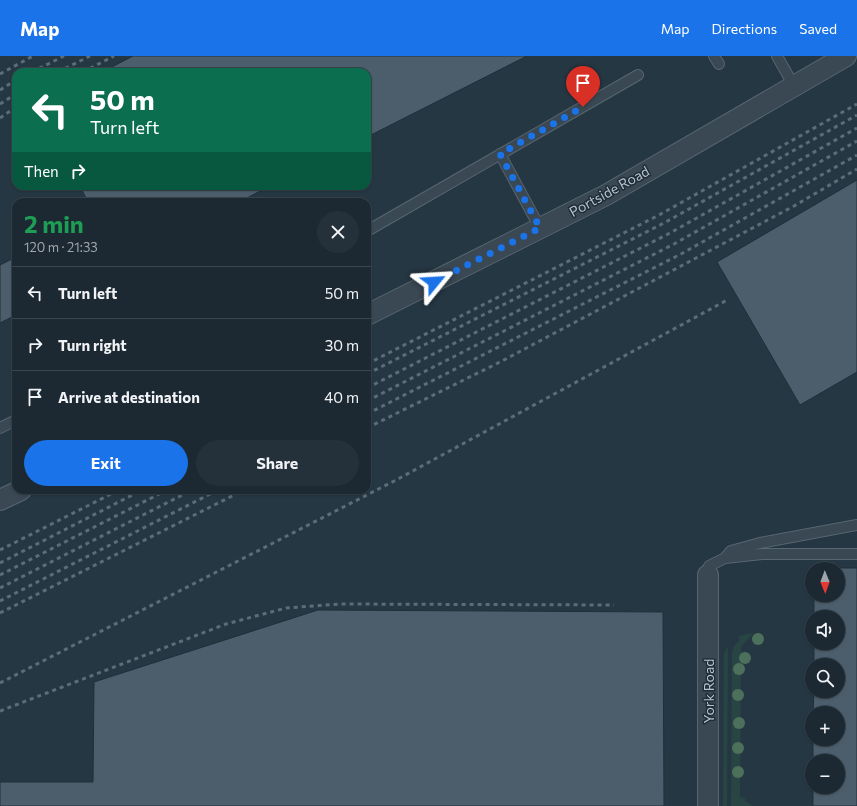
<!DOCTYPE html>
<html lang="en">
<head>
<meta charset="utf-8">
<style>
  :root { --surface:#1c2932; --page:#25313a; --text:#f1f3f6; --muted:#a0a6ac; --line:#3a454d; --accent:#1a73e8 }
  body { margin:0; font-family:Commissioner,sans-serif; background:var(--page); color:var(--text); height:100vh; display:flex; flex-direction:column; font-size:15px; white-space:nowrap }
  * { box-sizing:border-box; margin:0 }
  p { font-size:13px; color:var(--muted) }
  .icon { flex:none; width:22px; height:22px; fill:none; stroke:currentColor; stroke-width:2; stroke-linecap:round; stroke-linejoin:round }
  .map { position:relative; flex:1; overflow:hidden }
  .sheet { position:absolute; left:12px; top:142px; width:359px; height:296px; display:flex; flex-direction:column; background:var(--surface); border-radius:12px; box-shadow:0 1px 3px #0004,0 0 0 1px var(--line) }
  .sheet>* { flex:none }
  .top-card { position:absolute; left:12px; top:12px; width:359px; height:122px; border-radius:12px; box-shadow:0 1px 3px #0004,0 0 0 1px var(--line); background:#0b6e4f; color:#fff; overflow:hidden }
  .needle { width:26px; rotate:179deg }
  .buttons { position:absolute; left:805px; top:506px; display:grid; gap:8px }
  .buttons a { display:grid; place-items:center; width:40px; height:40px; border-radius:50%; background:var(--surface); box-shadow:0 1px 3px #0004,0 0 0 1px var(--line); font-size:20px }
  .pin { position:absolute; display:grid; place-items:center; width:34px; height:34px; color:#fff; margin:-41px -17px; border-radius:50% 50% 50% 0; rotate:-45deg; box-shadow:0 0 4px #0007 }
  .pin .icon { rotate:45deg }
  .me { position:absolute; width:44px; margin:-22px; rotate:63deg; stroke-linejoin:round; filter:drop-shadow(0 0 3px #0008) }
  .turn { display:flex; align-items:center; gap:14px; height:84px; padding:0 12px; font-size:18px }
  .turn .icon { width:52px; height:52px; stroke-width:2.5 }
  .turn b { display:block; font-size:28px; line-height:34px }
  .then { display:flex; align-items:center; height:38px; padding:0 12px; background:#0003; gap:8px; font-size:15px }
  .round { display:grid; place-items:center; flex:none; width:42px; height:42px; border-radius:21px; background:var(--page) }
  .overview { display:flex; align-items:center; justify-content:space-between; height:68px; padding:0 12px }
  h1 { font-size:24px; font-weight:700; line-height:30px; color:#1e9e55 }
  .action { display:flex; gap:8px; margin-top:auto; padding:8px 12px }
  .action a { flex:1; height:46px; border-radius:24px; background:var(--accent); color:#fff; font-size:16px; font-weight:700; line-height:46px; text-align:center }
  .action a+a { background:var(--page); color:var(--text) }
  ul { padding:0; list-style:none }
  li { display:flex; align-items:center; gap:12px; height:52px; padding:0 12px; border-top:1px solid var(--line) }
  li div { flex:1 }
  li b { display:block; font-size:15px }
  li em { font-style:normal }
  header { display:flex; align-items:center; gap:24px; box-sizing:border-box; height:56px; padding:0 20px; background:var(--accent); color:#fff }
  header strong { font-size:19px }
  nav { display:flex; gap:22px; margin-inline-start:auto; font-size:14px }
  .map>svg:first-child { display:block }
  .green { fill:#284443 }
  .building { fill:#4c5e6c; stroke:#212f3a }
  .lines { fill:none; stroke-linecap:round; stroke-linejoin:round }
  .service-casing { stroke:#586670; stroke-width:12 }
  .minor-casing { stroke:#586670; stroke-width:22 }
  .service { stroke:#3a4853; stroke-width:10 }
  .minor { stroke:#3a4853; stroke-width:20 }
  .rail { stroke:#5c6d7a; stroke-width:3; stroke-dasharray:4 4; stroke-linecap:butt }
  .tree { fill:#4d705c }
  .route { stroke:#1a73e8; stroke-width:7; stroke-dasharray:0 12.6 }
  .labels { text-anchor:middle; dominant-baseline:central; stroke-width:3; stroke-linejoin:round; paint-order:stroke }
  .street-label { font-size:14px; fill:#b7c3cc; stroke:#1f2d38 }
</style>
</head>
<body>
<header>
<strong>Map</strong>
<nav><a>Map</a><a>Directions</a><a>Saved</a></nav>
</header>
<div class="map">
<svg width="857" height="750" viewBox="0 0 857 750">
  <rect width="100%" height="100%" fill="#253743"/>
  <path class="green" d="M 753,577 C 750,585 740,586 741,596 L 746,598 L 746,605 L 741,606 L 740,741 L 745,742 L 745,745 L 753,750 L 731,750 L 732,597 L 734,590 L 740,584 L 738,581 L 746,578 Z
    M 728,590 L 727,750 L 723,750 L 724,598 Z"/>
  <path class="building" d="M 133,0 L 527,0 L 367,81 L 367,16 L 102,16 Z
    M 857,124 L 857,316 L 800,349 L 717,206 Z
    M 80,130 L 270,130 L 239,146 L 88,146 Z
    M 16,201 L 16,259 L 0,267 L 0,209 Z
    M 838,512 L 857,512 L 857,750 L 813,750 L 813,731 L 838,731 L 838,705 L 813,705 L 813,683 L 838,683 L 838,657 L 813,657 L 814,635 L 838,635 L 838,609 L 814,609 L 814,587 L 838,587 L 838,561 L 814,561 L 814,539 L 838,539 Z
    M 318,554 L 663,556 L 664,750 L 0,750 L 0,726 L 93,726 L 94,626 Z"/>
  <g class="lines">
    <defs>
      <path id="service" d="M 714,0 L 719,8
        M 777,0 L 794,30
        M 500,98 L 540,172
        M 367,175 L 638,19
        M 0,372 L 16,364
        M 725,502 L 762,498 L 857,498
        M 708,519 L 709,510 L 725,502 L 731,495 L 760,487 L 857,469"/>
      <path id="minor" d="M 367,259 L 606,139 L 846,0
        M 0,444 L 21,434
        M 708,750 L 708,519"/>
    </defs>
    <use href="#service" class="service-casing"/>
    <use href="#minor" class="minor-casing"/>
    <use href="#service" class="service"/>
    <use href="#minor" class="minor"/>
    <path class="rail" d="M 32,16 L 64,0
      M 58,16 L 90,0
      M 83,16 L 114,0
      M 0,18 L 33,0
      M 0,34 L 16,24
      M 0,48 L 16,38
      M 0,62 L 16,51
      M 367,308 L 659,159 L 857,48
      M 367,318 L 664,167 L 857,59
      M 367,332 L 670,177 L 857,72
      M 367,345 L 674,188 L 857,85
      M 367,358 L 681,198 L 857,99
      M 367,372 L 502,305 L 794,150 L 857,113
      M 0,494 L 119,434
      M 0,507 L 142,434
      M 0,519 L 167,434
      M 0,532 L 192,434
      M 0,545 L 218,434
      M 0,557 L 244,434
      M 0,627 L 398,423 L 729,243
      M 0,655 L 226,568 L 286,552 L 340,548 L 614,549"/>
  </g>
  <g class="tree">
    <circle cx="758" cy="583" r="6"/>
    <circle cx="745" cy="602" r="6"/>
    <circle cx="739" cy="613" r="6"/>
    <circle cx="738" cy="639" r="6"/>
    <circle cx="739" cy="667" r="6"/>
    <circle cx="738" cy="692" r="6"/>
    <circle cx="738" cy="716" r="6"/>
  </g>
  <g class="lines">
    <path class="route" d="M 434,226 L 540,172 L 500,98 L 583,51"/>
  </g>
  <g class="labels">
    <g class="street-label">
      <text transform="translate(609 135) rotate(-29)">Portside Road</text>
      <text transform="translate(708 635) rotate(-90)">York Road</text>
    </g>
  </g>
</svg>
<div class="buttons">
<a><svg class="needle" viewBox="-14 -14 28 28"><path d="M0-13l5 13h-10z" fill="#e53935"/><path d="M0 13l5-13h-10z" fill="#a0a6ac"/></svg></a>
<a><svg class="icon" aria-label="sound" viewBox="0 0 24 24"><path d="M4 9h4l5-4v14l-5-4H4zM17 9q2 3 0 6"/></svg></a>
<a><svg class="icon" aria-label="search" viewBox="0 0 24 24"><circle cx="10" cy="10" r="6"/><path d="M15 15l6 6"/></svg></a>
<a>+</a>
<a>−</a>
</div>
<div class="pin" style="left:583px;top:51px;background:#d93025"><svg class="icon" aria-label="arrive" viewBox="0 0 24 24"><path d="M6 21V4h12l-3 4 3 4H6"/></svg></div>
<svg class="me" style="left:434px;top:226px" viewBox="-20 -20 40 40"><path d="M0-17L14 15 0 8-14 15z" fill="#1a73e8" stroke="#fff" stroke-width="4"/></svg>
<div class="top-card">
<div class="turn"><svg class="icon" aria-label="left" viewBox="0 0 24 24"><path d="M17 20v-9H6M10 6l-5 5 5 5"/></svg><div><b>50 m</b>Turn left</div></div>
<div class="then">Then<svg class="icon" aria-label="right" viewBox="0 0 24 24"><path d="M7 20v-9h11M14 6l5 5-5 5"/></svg></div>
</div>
<section class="sheet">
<div class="overview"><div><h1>2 min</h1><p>120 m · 21:33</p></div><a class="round"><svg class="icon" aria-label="close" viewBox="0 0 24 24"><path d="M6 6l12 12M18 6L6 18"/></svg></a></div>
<ul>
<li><svg class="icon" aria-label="left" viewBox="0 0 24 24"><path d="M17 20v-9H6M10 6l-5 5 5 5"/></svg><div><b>Turn left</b></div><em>50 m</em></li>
<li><svg class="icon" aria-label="right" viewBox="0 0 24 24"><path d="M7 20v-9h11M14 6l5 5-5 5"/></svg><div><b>Turn right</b></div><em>30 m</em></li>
<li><svg class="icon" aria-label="arrive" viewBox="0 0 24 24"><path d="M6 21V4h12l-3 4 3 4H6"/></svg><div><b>Arrive at destination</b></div><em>40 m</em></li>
</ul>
<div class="action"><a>Exit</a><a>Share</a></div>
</section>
</div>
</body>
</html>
